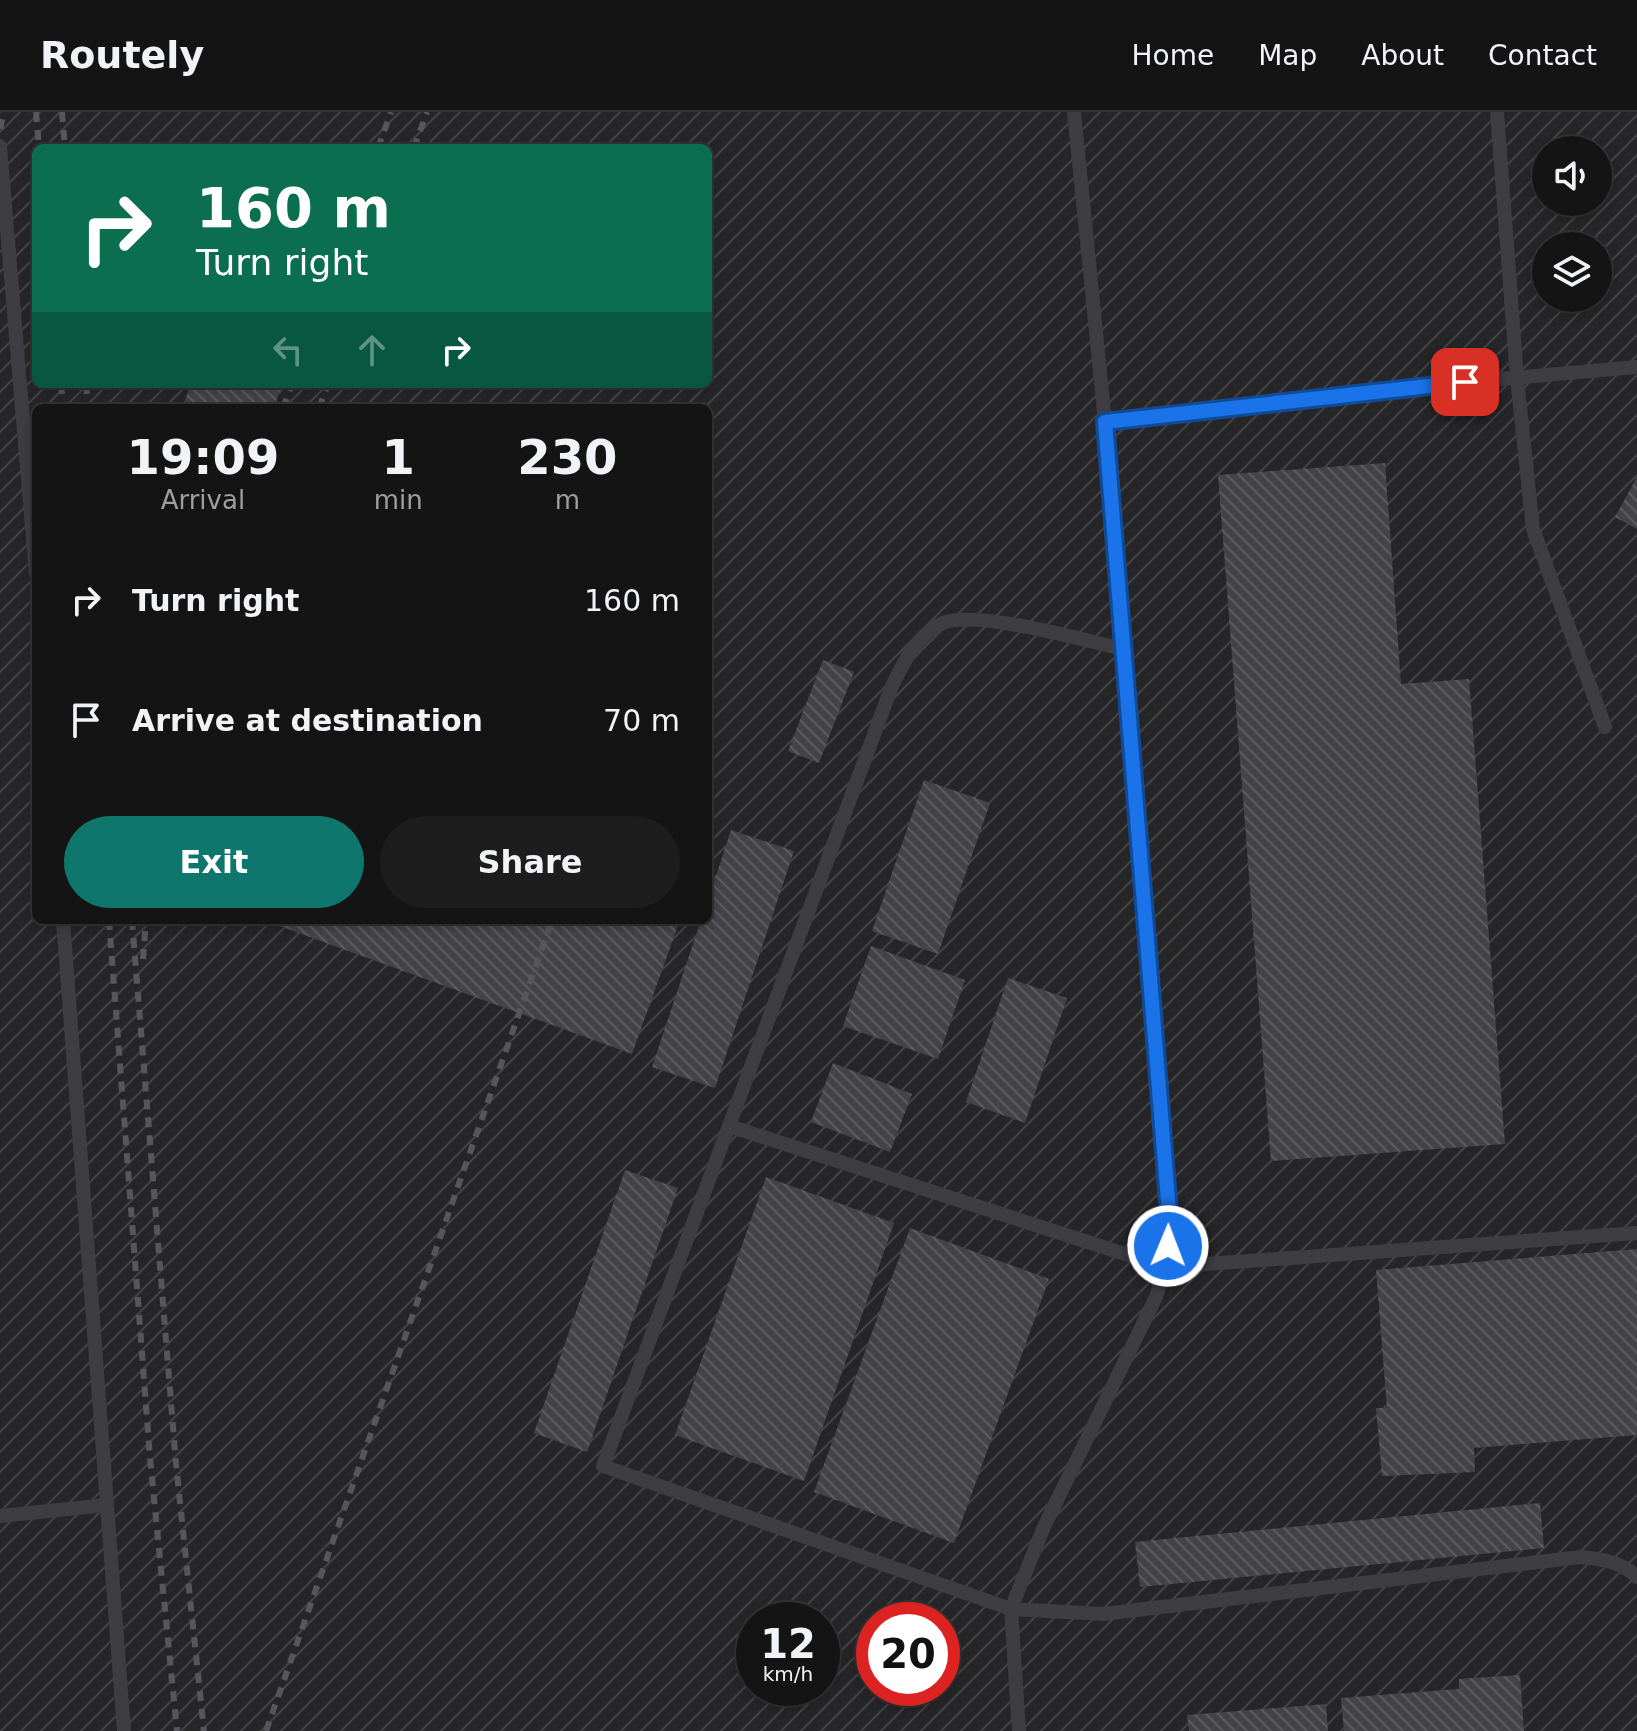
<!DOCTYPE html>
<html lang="en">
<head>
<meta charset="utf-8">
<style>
  :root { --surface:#141415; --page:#1d1d1e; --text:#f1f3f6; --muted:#9d9ea0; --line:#333334; --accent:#0f766e }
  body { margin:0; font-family:"DejaVu Sans",sans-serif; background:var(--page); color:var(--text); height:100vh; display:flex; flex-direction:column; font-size:30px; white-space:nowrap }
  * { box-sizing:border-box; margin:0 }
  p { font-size:26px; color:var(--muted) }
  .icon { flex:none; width:44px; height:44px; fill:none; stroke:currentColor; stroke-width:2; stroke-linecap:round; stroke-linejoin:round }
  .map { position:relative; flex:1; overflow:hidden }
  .details { position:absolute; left:32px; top:292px; width:680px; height:520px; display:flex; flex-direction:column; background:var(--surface); border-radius:12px; box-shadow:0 4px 12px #0003,0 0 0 2px var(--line) }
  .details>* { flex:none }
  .banner { position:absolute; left:32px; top:32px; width:680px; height:244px; border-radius:12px; box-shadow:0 4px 12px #0003,0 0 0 2px var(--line); background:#0b6e4f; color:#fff; overflow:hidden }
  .controls { position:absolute; left:1532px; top:24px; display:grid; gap:16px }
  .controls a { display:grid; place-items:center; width:80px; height:80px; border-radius:50%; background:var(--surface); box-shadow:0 4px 12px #0003,0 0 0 2px var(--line); font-size:40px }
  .speed { position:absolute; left:736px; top:1490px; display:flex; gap:16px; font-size:40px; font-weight:700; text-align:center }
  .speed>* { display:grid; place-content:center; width:104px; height:104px; border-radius:50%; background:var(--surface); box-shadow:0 4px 12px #0003,0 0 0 2px var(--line); line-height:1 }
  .speed small { font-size:20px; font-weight:400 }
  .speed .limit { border:12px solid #d22; background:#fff; color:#111 }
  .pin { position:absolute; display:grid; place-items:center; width:68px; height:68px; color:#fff; margin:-34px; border-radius:16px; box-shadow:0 4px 12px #0006 }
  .me { position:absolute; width:88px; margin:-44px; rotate:1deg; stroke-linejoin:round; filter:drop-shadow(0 0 6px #0008) }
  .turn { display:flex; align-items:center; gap:28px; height:168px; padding:0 32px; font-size:36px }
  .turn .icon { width:104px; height:104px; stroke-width:2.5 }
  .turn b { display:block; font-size:56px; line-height:68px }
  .lanes { display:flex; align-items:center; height:76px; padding:0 32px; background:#0003; justify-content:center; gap:40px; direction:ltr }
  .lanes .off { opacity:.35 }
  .eta { display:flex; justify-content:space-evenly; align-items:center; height:136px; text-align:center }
  .eta b { font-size:48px; font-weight:800; line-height:56px }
  .primary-button { display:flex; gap:16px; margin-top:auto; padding:16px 32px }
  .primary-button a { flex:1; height:92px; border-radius:48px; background:var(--accent); color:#fff; font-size:32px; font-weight:800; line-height:92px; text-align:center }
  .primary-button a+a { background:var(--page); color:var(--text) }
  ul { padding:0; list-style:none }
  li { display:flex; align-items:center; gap:24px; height:120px; padding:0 32px }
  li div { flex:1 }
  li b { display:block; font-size:30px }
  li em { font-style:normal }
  header { display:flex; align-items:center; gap:48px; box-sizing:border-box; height:112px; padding:0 40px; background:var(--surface); border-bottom:2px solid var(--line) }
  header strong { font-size:38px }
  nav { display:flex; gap:44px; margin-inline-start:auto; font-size:28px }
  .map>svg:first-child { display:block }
  .industrial { fill:url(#industrial-furrows); fill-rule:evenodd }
  .building { fill:url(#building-back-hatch) }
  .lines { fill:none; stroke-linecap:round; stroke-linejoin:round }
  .lane { stroke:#3d3d42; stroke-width:14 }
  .rail { stroke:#56565d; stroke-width:6; stroke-dasharray:10 8; stroke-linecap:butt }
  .route-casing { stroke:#114b97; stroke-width:20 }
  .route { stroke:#1a73e8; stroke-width:14 }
</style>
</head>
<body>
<header>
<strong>Routely</strong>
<nav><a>Home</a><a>Map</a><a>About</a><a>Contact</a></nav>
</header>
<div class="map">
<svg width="1637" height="1619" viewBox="0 0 1637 1619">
  <defs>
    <pattern id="industrial-furrows" width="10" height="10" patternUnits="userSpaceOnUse" patternTransform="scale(2)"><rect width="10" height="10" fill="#262629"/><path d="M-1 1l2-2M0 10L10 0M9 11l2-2" fill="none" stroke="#434346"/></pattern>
    <pattern id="building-back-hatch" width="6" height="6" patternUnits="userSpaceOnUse" patternTransform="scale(2)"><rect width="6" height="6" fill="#444448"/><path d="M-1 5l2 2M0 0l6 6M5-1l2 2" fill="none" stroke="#5c5c60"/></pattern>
  </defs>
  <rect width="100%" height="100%" fill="#1a1a1c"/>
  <path class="industrial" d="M 0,0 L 1637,0 L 1637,1619 L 0,1619 ZM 36,36 L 708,36 L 708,272 L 36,272 ZM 1546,38 L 1598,38 L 1598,90 L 1546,90 ZM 1546,134 L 1598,134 L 1598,186 L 1546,186 ZM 36,296 L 708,296 L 708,808 L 36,808 ZM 754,1508 L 822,1508 L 822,1576 L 754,1576 ZM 874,1508 L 942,1508 L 942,1576 L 874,1576 Z"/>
  <path class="building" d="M 191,272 L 282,272 L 274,296 L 182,296 Z
    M 1385,351 L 1401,572 L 1469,567 L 1505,1032 L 1271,1049 L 1218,363 Z
    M 1637,365 L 1637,417 L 1615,405 Z
    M 823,548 L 854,560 L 819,651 L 788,639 Z
    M 924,668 L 990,691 L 938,842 L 872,819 Z
    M 731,718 L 794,739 L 715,976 L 652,955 L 701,808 L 708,808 L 708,788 Z
    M 263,808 L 680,808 L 632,942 Z
    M 871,834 L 965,868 L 938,947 L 843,914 Z
    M 1008,866 L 1067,886 L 1025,1011 L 966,990 Z
    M 833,951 L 912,982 L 890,1040 L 811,1010 Z
    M 625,1058 L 678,1076 L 587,1340 L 534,1321 Z
    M 766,1065 L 894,1111 L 804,1369 L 675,1323 Z
    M 910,1116 L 1049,1167 L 954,1431 L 814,1380 Z
    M 1637,1137 L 1637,1323 L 1474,1336 L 1475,1360 L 1382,1364 L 1376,1296 L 1387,1296 L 1376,1158 Z
    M 1540,1391 L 1544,1436 L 1140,1475 L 1135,1430 Z
    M 1520,1563 L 1524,1619 L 1344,1619 L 1341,1586 L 1459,1577 L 1459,1567 Z
    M 1326,1592 L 1328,1619 L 1189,1619 L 1187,1603 Z"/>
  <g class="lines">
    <path class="lane" d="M 1497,0 L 1517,266 L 1533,417 L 1605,615
      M 0,34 L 36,462
      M 1105,310 L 1399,276 L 1637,255
      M 1123,537 C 1086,529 973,496 941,512 C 916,524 904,550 892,574 L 603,1354 L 1011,1497 L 1103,1502 L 1581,1445 C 1602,1447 1622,1450 1637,1465
      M 63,808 L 124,1619
      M 729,1014 L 1165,1155 L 1637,1121
      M 0,1404 L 107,1393
      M 1019,1619 L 1011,1497 L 1043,1417 L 1156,1185 L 1165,1155 L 1170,1113 L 1105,310 L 1074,0"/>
    <path class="rail" d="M 36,0 L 39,36
      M 62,0 L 65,36
      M 0,17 L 4,0
      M 378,36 L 391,0
      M 414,36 L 427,0
      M 61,272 L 63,296
      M 86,272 L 88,296
      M 283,296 L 292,272
      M 319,296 L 328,272
      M 109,808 L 150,1346 L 177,1619
      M 132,808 L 176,1352 L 204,1619
      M 143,847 L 146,808
      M 266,1619 L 552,808"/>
  </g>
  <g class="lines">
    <defs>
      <path id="route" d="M 1168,1134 L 1170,1113 L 1105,310 L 1465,270"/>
    </defs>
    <use href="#route" class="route-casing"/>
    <use href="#route" class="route"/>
  </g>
</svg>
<div class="controls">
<a><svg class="icon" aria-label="sound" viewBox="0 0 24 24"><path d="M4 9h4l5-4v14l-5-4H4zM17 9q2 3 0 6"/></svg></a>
<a><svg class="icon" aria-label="layers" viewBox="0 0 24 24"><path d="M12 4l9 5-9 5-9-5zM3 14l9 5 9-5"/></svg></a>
</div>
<div class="speed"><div>12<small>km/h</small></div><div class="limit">20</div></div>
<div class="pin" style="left:1465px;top:270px;background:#d93025"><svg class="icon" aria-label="arrive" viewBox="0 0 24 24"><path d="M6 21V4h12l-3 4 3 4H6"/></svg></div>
<svg class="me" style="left:1168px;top:1134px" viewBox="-20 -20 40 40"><circle r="17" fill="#1a73e8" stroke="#fff" stroke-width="3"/><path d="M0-11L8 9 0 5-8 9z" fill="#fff"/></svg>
<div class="banner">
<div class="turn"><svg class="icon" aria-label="right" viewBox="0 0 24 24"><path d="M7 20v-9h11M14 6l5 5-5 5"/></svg><div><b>160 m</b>Turn right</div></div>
<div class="lanes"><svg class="icon off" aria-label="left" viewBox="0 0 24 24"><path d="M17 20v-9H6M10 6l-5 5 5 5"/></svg><svg class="icon off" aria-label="ahead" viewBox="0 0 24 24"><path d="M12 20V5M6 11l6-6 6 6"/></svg><svg class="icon" aria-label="right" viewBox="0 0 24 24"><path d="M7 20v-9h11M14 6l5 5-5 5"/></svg></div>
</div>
<section class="details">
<div class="eta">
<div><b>19:09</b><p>Arrival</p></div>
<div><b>1</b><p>min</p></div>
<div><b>230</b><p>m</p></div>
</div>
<ul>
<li><svg class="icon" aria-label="right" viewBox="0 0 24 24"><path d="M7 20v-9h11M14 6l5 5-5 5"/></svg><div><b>Turn right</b></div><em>160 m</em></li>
<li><svg class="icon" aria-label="arrive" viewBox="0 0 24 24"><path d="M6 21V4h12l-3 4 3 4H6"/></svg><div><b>Arrive at destination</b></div><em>70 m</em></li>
</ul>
<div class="primary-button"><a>Exit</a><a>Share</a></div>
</section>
</div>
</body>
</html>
